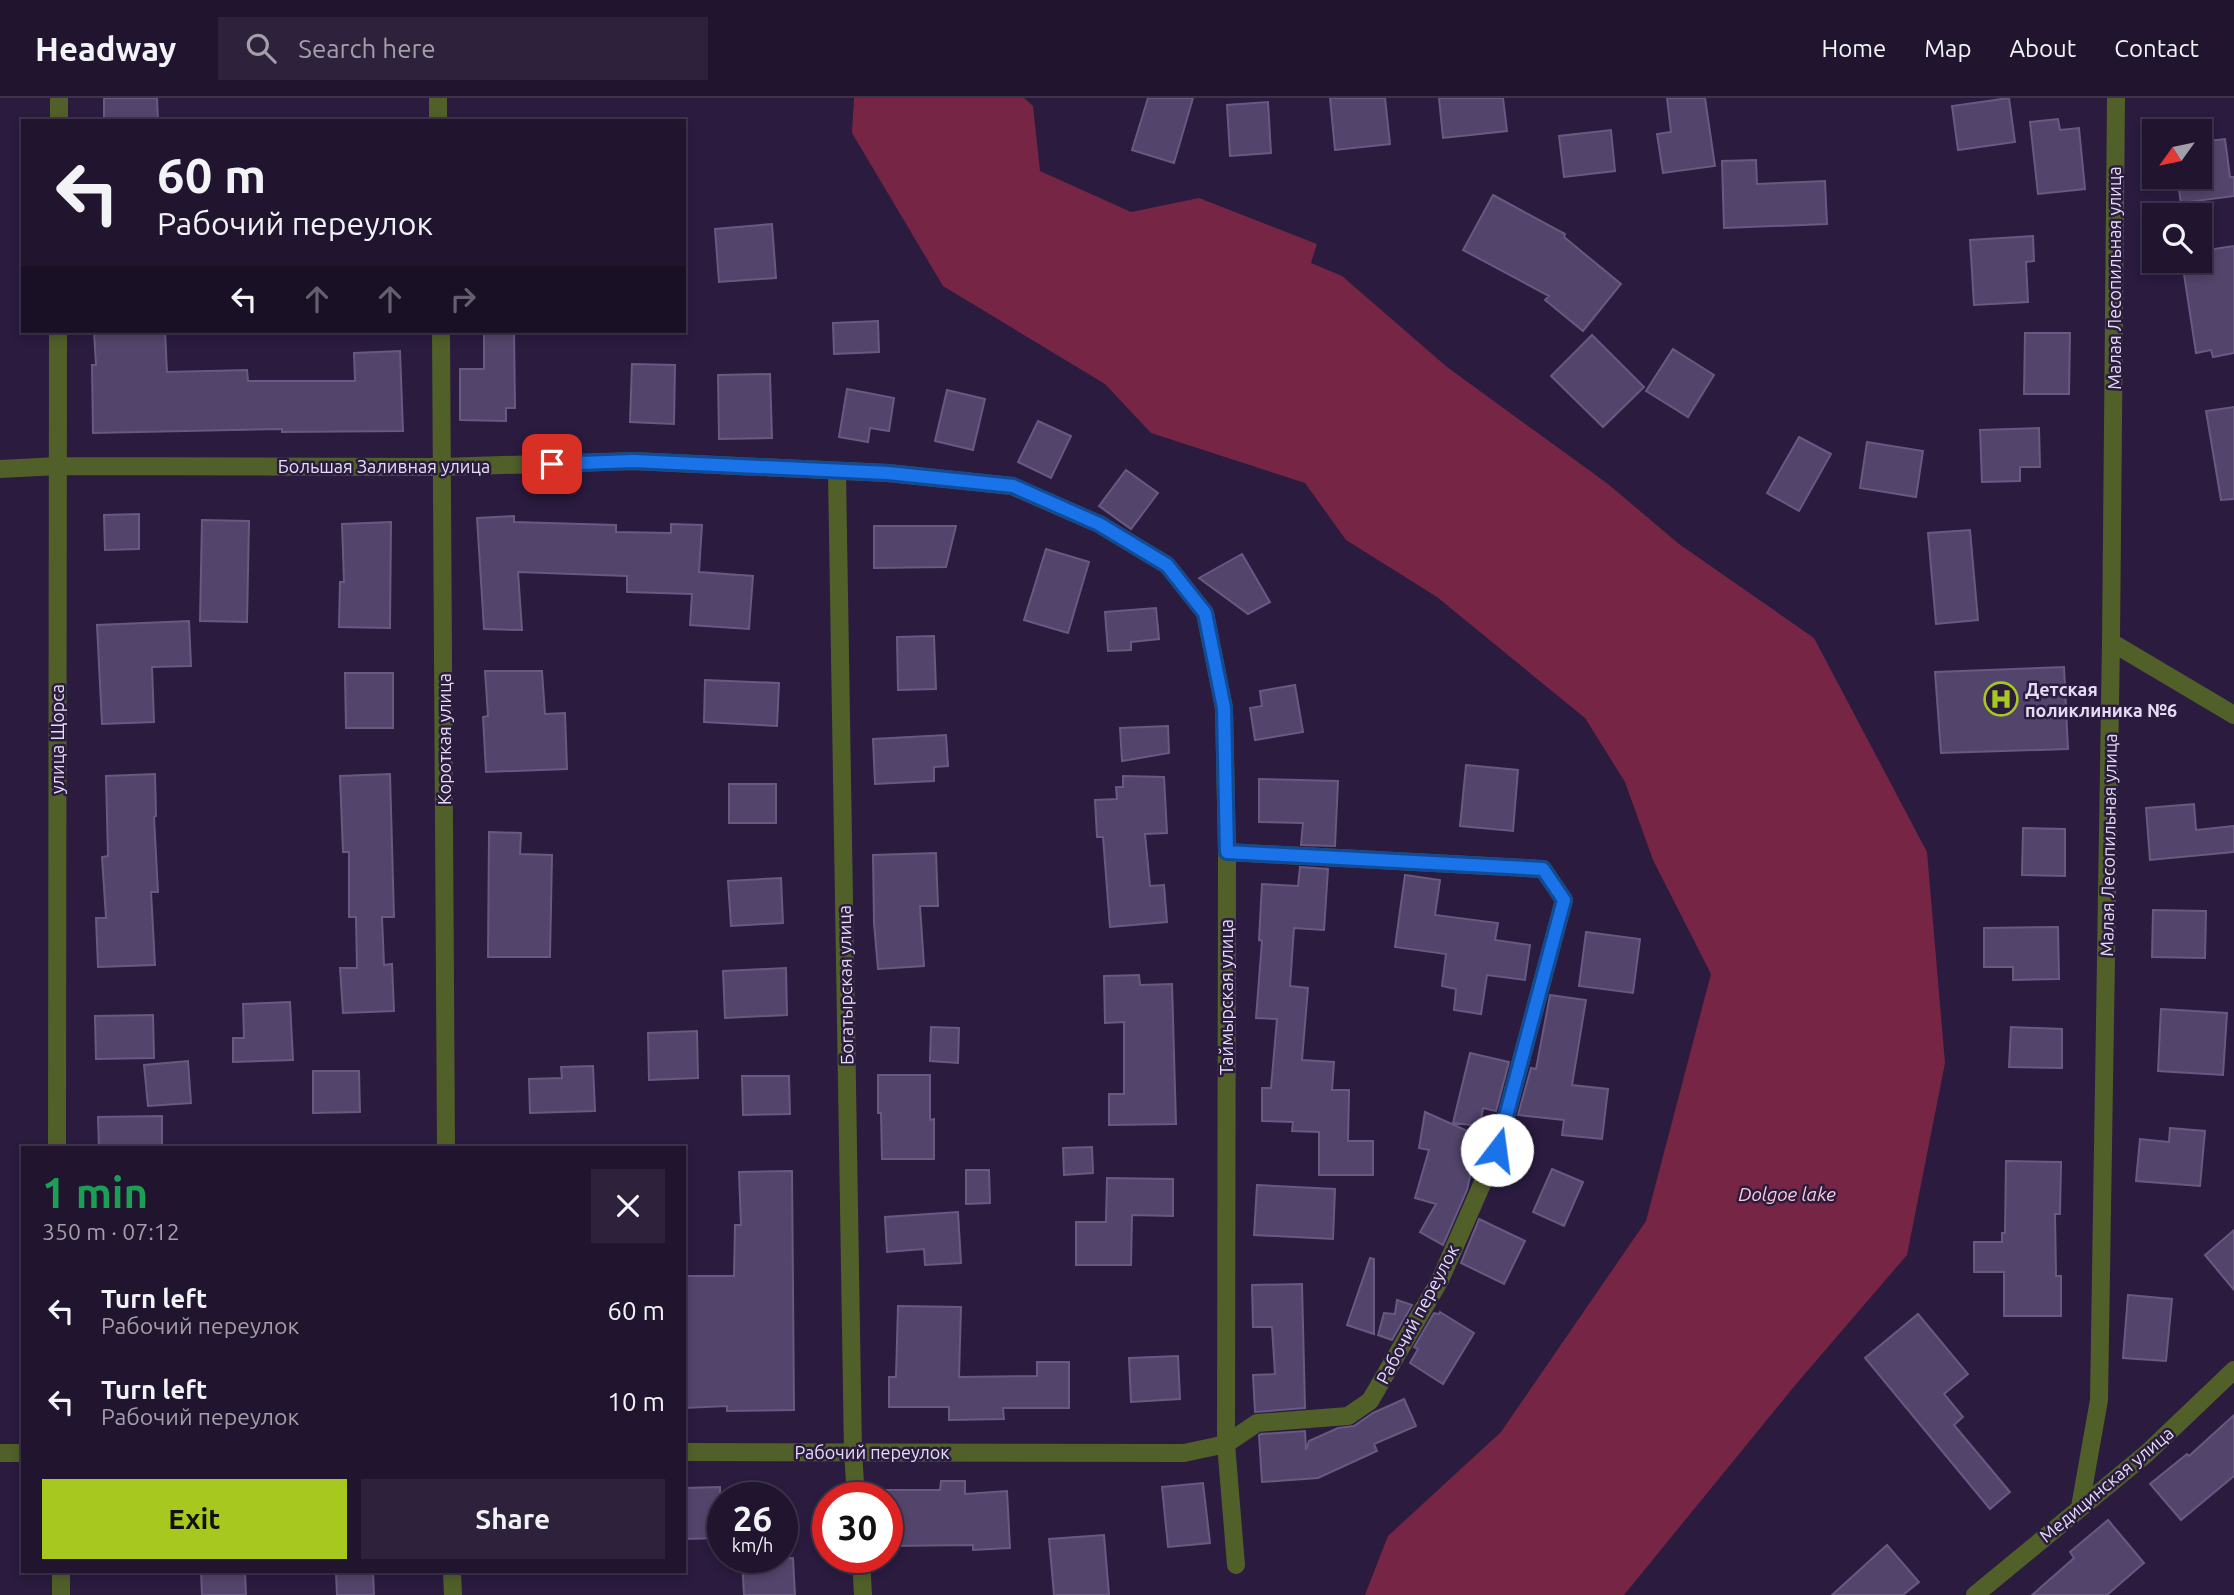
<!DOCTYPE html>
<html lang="en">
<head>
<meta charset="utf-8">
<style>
  :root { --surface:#20142f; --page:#2d213b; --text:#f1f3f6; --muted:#a29eaa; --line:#3d334b; --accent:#a7c81f }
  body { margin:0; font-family:Ubuntu,sans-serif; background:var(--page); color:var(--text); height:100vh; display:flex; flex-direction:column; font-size:26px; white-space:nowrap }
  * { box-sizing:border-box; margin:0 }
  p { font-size:23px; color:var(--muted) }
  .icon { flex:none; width:38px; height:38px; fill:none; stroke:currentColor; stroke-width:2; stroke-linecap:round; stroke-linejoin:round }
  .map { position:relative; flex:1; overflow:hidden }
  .panel { position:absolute; left:21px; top:1048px; width:665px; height:427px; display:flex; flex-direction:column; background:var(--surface); border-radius:0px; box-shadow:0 4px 10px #0003,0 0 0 2px var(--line) }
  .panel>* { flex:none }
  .hud { position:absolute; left:21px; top:21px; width:665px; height:214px; border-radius:0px; box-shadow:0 4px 10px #0003,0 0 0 2px var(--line); background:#20142f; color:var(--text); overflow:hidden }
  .needle { width:46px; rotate:237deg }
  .controls { position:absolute; left:2142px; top:21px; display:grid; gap:14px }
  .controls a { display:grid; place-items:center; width:70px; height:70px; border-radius:0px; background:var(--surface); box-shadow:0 4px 10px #0003,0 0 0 2px var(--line); font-size:35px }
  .speed { position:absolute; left:707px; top:1384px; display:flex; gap:14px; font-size:35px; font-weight:700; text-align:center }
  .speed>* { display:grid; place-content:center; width:91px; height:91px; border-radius:50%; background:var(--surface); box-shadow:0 4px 10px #0003,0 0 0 2px var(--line); line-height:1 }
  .speed small { font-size:18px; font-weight:400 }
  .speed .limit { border:10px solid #d22; background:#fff; color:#111 }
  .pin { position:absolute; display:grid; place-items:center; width:60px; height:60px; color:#fff; margin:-30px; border-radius:14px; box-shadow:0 4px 10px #0006 }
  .me { position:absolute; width:77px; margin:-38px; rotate:15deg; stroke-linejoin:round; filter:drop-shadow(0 0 5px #0008) }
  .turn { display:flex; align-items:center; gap:24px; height:147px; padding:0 21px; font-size:32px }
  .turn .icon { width:91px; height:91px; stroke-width:2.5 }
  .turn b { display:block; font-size:49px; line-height:60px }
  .lanes { display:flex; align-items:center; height:66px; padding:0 21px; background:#0003; justify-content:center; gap:35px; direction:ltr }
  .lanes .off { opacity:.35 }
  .round { display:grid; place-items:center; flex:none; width:74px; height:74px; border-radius:0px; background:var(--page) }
  .headline { display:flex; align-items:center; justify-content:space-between; height:119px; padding:0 21px }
  h1 { font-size:42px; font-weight:600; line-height:52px; color:#1e9e55 }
  .primary-button { display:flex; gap:14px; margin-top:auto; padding:14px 21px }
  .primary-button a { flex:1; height:80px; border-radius:0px; background:var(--accent); color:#111; font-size:28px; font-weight:600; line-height:80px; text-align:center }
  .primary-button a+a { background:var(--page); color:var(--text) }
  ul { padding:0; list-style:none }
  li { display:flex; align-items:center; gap:21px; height:91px; padding:0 21px }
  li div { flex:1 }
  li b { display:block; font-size:26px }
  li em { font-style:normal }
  header { display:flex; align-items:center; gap:42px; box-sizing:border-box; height:98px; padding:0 35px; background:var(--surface); border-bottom:2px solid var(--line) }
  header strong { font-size:33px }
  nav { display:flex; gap:38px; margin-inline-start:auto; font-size:24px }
  .search { width:490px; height:63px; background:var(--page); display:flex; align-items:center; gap:18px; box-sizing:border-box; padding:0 24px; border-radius:0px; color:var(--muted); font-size:26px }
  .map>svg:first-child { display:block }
  .water { fill:#762644 }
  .building { fill:#53446b; stroke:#685982; stroke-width:2 }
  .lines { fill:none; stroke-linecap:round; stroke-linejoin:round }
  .street { stroke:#515f29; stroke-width:18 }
  .route-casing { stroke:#114b97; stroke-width:18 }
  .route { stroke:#1a73e8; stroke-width:12 }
  .labels { text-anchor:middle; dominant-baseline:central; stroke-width:5; stroke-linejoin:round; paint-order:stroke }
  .street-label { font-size:18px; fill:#e4dcf3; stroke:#2a1b3f }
  .poi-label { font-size:18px; font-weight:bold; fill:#e4dcf3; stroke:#2a1b3f; text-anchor:start }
  .water-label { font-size:19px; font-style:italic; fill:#fccbd7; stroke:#2a1b3f }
</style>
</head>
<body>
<header>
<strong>Headway</strong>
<div class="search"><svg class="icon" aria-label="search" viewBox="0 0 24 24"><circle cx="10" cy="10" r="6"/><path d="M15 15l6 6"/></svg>Search here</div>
<nav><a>Home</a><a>Map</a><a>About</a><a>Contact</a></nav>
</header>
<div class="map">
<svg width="2234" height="1497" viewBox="0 0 2234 1497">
  <rect width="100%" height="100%" fill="#2a1b3f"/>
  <path class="water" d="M 854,0 L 1024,0 L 1033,8 L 1040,73 L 1131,114 L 1199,100 L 1317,146 L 1311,165 L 1342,178 L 1447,269 L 1608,386 L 1679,446 L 1814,540 L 1927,754 L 1945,965 L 1907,1157 L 1797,1285 L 1624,1497 L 1365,1497 L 1388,1438 L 1501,1334 L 1646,1123 L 1711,876 L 1653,762 L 1625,684 L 1585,620 L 1437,499 L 1346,442 L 1305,385 L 1151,335 L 1105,286 L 943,188 L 852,35 Z"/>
  <path class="building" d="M 104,0 L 157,0 L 158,23 L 104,23 Z
    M 1148,0 L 1193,0 L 1174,65 L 1132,52 Z
    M 1330,0 L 1385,0 L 1390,46 L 1335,52 Z
    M 1439,0 L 1503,0 L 1507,33 L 1443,40 Z
    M 1667,0 L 1705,0 L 1715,68 L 1663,75 L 1657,36 L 1671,34 Z
    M 2009,0 L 2015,44 L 1958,52 L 1952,8 Z
    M 1268,4 L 1271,55 L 1230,58 L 1227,7 Z
    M 2058,21 L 2060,32 L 2079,30 L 2085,91 L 2038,96 L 2030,24 Z
    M 1611,32 L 1615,73 L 1564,79 L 1559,38 Z
    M 2225,41 L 2230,79 L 2234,79 L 2234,98 L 2181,105 L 2177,79 L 2200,79 L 2200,44 Z
    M 1756,62 L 1757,86 L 1825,83 L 1827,126 L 1724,130 L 1722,63 Z
    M 1493,97 L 1565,136 L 1564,139 L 1621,186 L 1583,233 L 1545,202 L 1549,198 L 1463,152 Z
    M 772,126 L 776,180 L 719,184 L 715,131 Z
    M 2033,138 L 2034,163 L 2026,164 L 2028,204 L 1974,207 L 1970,142 Z
    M 2234,148 L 2234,255 L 2213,259 L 2211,252 L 2196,255 L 2182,163 L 2200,163 L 2200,153 Z
    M 878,223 L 879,254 L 834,256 L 833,225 Z
    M 94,233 L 165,233 L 167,274 L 247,272 L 248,283 L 355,283 L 354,255 L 400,253 L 403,333 L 282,334 L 282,331 L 93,335 L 92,267 L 96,267 Z
    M 484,233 L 514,233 L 515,310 L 506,310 L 506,323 L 460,322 L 460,271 L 484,271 Z
    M 2025,235 L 2070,235 L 2069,296 L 2024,296 Z
    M 1592,237 L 1644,289 L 1603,329 L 1551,278 Z
    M 1673,251 L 1714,277 L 1688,319 L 1646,293 Z
    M 632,266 L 675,267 L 674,326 L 630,324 Z
    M 770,276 L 772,340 L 719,341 L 718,277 Z
    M 847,291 L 894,300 L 889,333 L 870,330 L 868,344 L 839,339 Z
    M 947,292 L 985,301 L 973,352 L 935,343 Z
    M 2234,309 L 2234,401 L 2221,402 L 2206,313 Z
    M 1038,323 L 1071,338 L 1051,380 L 1018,364 Z
    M 2039,330 L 2040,369 L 2020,369 L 2020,383 L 1982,384 L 1980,332 Z
    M 1799,339 L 1831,356 L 1799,413 L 1767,395 Z
    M 1867,344 L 1923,353 L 1916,399 L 1860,390 Z
    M 1126,372 L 1158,395 L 1131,431 L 1099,408 Z
    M 139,416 L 139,451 L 105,452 L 104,417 Z
    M 514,418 L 514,424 L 616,427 L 616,434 L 671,435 L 671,426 L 702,427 L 699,474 L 753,478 L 749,531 L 690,527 L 692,496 L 627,494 L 627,478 L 518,474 L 522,532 L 484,531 L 477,420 Z
    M 202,422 L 249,423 L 247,524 L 200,523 Z
    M 391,424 L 390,530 L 339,529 L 340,484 L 344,484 L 342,426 Z
    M 874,428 L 956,428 L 946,469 L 874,470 Z
    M 1970,432 L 1978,522 L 1936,526 L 1928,435 Z
    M 1046,451 L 1089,464 L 1068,535 L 1024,522 Z
    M 1242,456 L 1270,504 L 1248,516 L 1199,480 Z
    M 1156,510 L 1159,541 L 1131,544 L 1131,552 L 1108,553 L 1105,514 Z
    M 189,523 L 191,568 L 152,569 L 154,624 L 102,626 L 97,527 Z
    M 934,538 L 936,591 L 898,592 L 897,539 Z
    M 2064,569 L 2068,651 L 1941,655 L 1935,574 Z
    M 485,573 L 542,573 L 545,616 L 565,615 L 567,671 L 486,674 L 483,619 L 488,618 Z
    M 345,575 L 393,575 L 393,630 L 346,630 Z
    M 705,582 L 779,585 L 777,628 L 704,624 Z
    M 1295,587 L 1303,634 L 1255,642 L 1250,610 L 1262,608 L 1260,593 Z
    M 1168,628 L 1169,655 L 1122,663 L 1120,630 Z
    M 946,637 L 948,668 L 934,669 L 934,683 L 875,686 L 873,641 Z
    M 1466,667 L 1518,672 L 1513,733 L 1460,728 Z
    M 155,676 L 156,718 L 154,719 L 158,794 L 151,794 L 155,867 L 98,869 L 96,820 L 106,820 L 102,759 L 108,758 L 106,678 Z
    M 390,676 L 394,819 L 382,819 L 384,867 L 392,866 L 394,913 L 343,915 L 340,870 L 357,870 L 356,819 L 349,819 L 349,754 L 343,754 L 340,678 Z
    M 1123,678 L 1164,679 L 1167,735 L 1145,736 L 1150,788 L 1164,787 L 1167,824 L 1110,829 L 1103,739 L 1097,739 L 1095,702 L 1117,701 L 1116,689 L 1123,689 Z
    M 1259,681 L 1338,683 L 1335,748 L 1301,747 L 1303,725 L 1259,724 Z
    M 729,686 L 776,686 L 776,725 L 729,725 Z
    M 2194,706 L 2196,732 L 2234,728 L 2234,754 L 2150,762 L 2146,710 Z
    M 2023,730 L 2065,731 L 2065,778 L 2022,777 Z
    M 489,734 L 521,735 L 520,756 L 552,757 L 550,859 L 488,859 Z
    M 936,755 L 938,808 L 920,808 L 924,868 L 878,871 L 874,825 L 873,757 Z
    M 1300,769 L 1328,771 L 1324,832 L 1294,830 L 1290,888 L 1308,890 L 1302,962 L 1334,964 L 1332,992 L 1349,992 L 1348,1043 L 1373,1043 L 1373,1077 L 1319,1077 L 1319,1034 L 1292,1033 L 1293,1024 L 1262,1023 L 1262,990 L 1271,990 L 1277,921 L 1256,920 L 1262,843 L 1259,842 L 1262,786 L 1298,788 Z
    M 1405,777 L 1440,782 L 1435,817 L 1498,825 L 1495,842 L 1530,847 L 1525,882 L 1487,877 L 1481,916 L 1454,912 L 1456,891 L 1442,888 L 1446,856 L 1395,849 Z
    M 781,780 L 783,825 L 731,828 L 728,783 Z
    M 2153,812 L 2206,813 L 2205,860 L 2152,859 Z
    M 2058,829 L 2059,881 L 2013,882 L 2013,869 L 1984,869 L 1984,830 Z
    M 1586,834 L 1640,841 L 1633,895 L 1579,888 Z
    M 786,870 L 787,917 L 725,920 L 723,873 Z
    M 1139,877 L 1140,887 L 1172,886 L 1176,1026 L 1109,1027 L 1109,996 L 1124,996 L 1124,924 L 1105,925 L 1104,878 Z
    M 1550,897 L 1586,902 L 1572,987 L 1608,991 L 1602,1041 L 1562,1037 L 1564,1022 L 1518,1017 L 1531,970 L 1536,971 Z
    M 290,904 L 293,962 L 233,964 L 233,940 L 244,940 L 243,906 Z
    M 2161,911 L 2227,915 L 2223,977 L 2158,973 Z
    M 153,917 L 154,960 L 96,961 L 95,918 Z
    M 931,929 L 959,930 L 958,965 L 930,963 Z
    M 2011,929 L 2062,931 L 2062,970 L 2009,969 Z
    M 697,933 L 698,980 L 649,982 L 648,935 Z
    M 1470,955 L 1509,964 L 1496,1013 L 1483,1010 L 1480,1028 L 1453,1025 Z
    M 188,963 L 191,1005 L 148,1008 L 144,967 Z
    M 593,968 L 595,1013 L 530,1015 L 529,981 L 562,980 L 561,969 Z
    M 313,973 L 359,973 L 360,1014 L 313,1015 Z
    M 878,977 L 930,977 L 930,1022 L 934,1021 L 934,1061 L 882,1061 L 881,1015 L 878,1015 Z
    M 742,978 L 789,978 L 790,1016 L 743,1017 Z
    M 1425,1014 L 1479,1038 L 1467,1092 L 1443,1147 L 1420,1134 L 1436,1106 L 1415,1100 L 1429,1052 L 1419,1050 Z
    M 162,1018 L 162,1050 L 99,1050 L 98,1019 Z
    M 2170,1030 L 2205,1033 L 2200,1088 L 2136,1083 L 2140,1041 L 2169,1044 Z
    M 1092,1049 L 1093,1075 L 1064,1077 L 1063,1050 Z
    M 2006,1063 L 2061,1064 L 2060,1116 L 2055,1116 L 2056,1178 L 2061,1178 L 2061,1218 L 2004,1218 L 2004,1174 L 1974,1174 L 1974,1144 L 2002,1144 L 2002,1135 L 2005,1135 Z
    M 1552,1071 L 1583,1084 L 1564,1128 L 1533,1114 Z
    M 966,1072 L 989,1072 L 990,1105 L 966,1106 Z
    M 792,1073 L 794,1312 L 727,1313 L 727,1308 L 684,1310 L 685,1178 L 734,1178 L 735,1127 L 741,1127 L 739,1074 Z
    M 1107,1080 L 1173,1081 L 1173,1118 L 1132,1117 L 1131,1167 L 1076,1167 L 1076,1124 L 1106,1124 Z
    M 1257,1087 L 1335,1091 L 1333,1141 L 1254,1137 Z
    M 958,1114 L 961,1165 L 925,1167 L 924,1151 L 887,1154 L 885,1119 Z
    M 1479,1121 L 1525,1143 L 1504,1186 L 1461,1165 Z
    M 2234,1132 L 2234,1192 L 2205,1157 Z
    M 1370,1160 L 1374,1161 L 1374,1236 L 1347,1227 Z
    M 1302,1186 L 1305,1310 L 1255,1314 L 1253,1277 L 1275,1276 L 1272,1229 L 1253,1229 L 1252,1187 Z
    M 2128,1197 L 2172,1201 L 2166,1263 L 2123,1260 Z
    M 1397,1202 L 1412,1207 L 1392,1242 L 1378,1237 L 1384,1215 L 1395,1216 Z
    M 898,1208 L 961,1209 L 959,1279 L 1037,1278 L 1037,1264 L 1069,1264 L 1069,1310 L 1003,1310 L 1004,1321 L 949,1322 L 949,1309 L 889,1309 L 889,1279 L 896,1279 Z
    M 1440,1214 L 1474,1235 L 1443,1286 L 1410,1265 L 1418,1251 L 1414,1249 L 1434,1215 L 1439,1216 Z
    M 1918,1216 L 1968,1276 L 1944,1296 L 1963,1319 L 1954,1327 L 2010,1394 L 1990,1411 L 1865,1260 Z
    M 1178,1258 L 1180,1301 L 1131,1304 L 1129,1260 Z
    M 1404,1301 L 1416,1328 L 1374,1346 L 1377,1353 L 1318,1380 L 1262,1384 L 1259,1337 L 1261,1336 L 1305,1333 L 1306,1352 L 1309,1343 L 1338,1330 L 1354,1328 L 1373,1315 Z
    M 2234,1317 L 2234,1378 L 2181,1422 L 2150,1386 L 2187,1356 L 2189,1358 Z
    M 941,1383 L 965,1383 L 965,1396 L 1007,1393 L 1010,1450 L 973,1452 L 973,1447 L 887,1448 L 887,1392 L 940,1392 Z
    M 1203,1385 L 1210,1445 L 1168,1449 L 1162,1389 Z
    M 720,1389 L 721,1440 L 684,1441 L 684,1390 Z
    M 2108,1422 L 2144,1465 L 2107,1497 L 2032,1497 L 2074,1460 L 2070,1454 Z
    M 1104,1437 L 1109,1497 L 1054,1497 L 1049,1441 Z
    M 1887,1447 L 1919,1484 L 1903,1497 L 1832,1497 Z
    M 793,1460 L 795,1497 L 744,1497 L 742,1462 Z
    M 201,1474 L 245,1474 L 246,1497 L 202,1497 Z
    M 336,1474 L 373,1474 L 374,1497 L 337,1497 Z"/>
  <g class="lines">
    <path class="street" d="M 438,0 L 438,23
      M 59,23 L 59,0
      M 441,233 L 446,1050
      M 0,371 L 58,368 L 442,369 L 633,363 L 888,375 L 1012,388 L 1099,426 L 1167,467 L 1205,515 L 1224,610 L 1227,754 L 1226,1346 L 1236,1467
      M 837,374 L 853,1354 L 856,1400
      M 2111,544 L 2234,617
      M 57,1050 L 58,233
      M 684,1354 L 1184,1355 L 1226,1346 L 1257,1325 L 1348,1318 L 1370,1303 L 1440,1182 L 1497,1052 L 1564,802 L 1543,771 L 1227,754
      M 0,1355 L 23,1355
      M 2080,1409 L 2099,1302 L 2111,544 L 2116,0
      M 861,1460 L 863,1497
      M 61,1474 L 61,1497
      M 452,1474 L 453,1497
      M 1975,1497 L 2146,1356 L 2234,1272"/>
  </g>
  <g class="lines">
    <defs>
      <path id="route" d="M 552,366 L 634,363 L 888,375 L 1013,388 L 1099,426 L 1167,467 L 1205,515 L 1224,610 L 1227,754 L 1543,771 L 1564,802 L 1497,1052"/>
    </defs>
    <use href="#route" class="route-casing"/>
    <use href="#route" class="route"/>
  </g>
  <defs>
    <symbol id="hospital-ring" viewBox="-11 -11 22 22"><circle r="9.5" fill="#2a1b3f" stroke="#a7c81f" stroke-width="1.5"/><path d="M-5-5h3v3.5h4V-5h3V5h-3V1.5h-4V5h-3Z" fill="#a7c81f"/></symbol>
  </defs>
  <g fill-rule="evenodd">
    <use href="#hospital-ring" x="1982" y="582" width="38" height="38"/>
  </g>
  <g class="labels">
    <g class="street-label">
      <text transform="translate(2114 180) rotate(-90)">Малая Лесопильная улица</text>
      <text x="384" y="368">Большая Заливная улица</text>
      <text transform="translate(57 641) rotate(-90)">улица Щорса</text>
      <text transform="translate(444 641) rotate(-90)">Короткая улица</text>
      <text transform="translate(2108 747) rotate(-89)">Малая Лесопильная улица</text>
      <text transform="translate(845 887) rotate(-91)">Богатырская улица</text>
      <text transform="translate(1226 899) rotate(-90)">Таймырская улица</text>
      <text transform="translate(1417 1216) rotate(-62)">Рабочий переулок</text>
      <text x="872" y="1354">Рабочий переулок</text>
      <text transform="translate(2106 1386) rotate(-40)">Медицинская улица</text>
    </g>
    <g class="poi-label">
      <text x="2025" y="591">Детская<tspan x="2025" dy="21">поликлиника №6</tspan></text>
    </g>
    <g class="water-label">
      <text x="1787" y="1096">Dolgoe lake</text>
    </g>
  </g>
</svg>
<div class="controls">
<a><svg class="needle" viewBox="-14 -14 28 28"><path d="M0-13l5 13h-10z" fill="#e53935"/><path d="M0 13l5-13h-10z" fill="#a29eaa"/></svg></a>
<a><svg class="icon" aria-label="search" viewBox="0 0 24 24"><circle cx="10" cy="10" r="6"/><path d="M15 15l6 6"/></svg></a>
</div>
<div class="speed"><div>26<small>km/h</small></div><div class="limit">30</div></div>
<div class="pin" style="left:552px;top:366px;background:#d93025"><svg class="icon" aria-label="arrive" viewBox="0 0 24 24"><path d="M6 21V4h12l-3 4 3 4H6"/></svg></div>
<svg class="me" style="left:1497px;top:1052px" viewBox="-20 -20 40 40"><circle r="19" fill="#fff"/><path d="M0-13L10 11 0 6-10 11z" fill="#1a73e8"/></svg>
<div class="hud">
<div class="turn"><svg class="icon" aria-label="left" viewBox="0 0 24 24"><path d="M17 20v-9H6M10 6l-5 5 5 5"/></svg><div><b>60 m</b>Рабочий переулок</div></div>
<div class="lanes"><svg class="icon" aria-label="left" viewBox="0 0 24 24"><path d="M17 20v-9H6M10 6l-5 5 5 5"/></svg><svg class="icon off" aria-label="ahead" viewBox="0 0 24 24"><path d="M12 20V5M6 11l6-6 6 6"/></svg><svg class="icon off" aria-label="ahead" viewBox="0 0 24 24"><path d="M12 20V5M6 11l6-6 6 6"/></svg><svg class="icon off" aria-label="right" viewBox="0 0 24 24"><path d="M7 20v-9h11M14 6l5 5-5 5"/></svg></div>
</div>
<section class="panel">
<div class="headline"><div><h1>1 min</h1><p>350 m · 07:12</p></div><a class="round"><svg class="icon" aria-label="close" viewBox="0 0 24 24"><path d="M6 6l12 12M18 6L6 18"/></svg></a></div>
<ul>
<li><svg class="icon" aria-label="left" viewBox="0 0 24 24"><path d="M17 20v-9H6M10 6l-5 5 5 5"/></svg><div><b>Turn left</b><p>Рабочий переулок</p></div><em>60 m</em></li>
<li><svg class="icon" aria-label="left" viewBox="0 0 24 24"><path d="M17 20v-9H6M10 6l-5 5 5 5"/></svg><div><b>Turn left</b><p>Рабочий переулок</p></div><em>10 m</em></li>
</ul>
<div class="primary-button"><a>Exit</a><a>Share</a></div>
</section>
</div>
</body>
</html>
